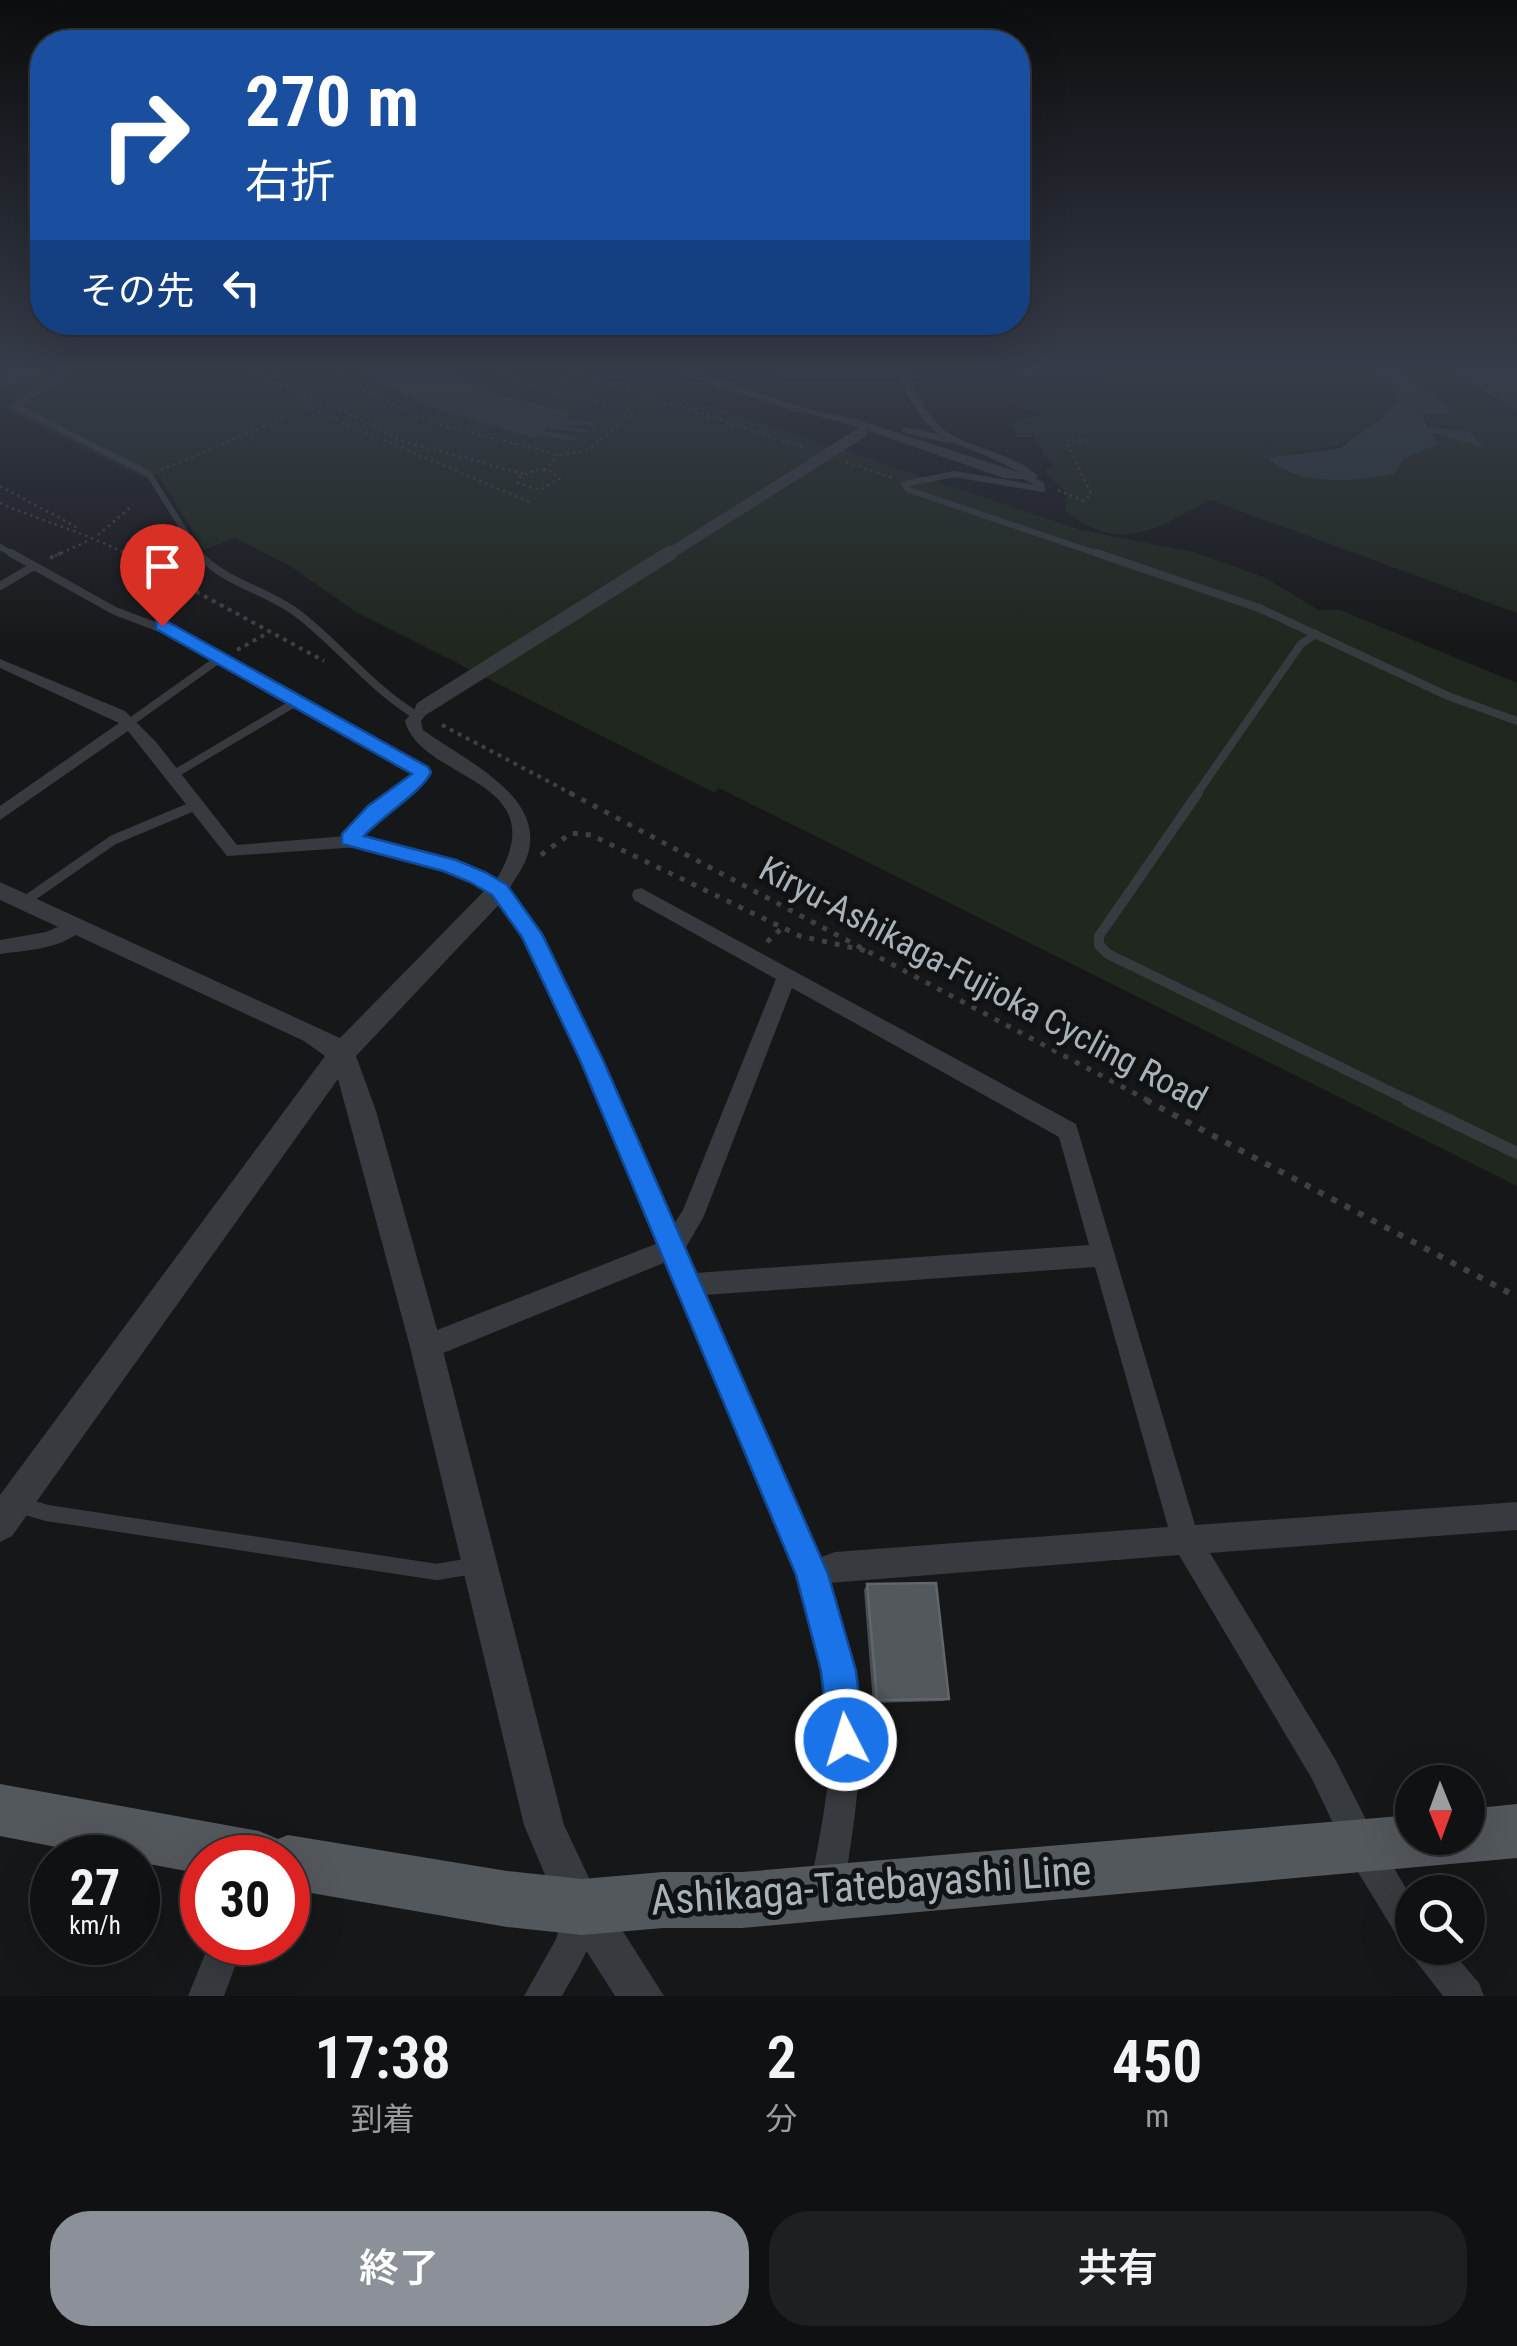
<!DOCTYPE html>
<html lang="ja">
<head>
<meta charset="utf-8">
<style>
  :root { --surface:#101113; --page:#1e1f21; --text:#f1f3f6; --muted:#9c9da0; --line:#303133; --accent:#8c9099 }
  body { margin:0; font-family:"Roboto Condensed","Noto Sans JP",sans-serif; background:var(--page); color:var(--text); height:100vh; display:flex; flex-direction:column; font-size:38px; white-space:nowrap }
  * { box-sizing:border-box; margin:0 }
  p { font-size:32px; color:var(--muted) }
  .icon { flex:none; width:55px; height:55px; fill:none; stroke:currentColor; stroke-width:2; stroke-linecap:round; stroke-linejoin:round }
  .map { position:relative; height:1996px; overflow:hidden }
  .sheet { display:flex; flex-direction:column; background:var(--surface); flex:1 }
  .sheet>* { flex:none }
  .top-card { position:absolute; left:30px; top:30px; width:1000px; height:305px; border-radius:40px; box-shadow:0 10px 40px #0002,0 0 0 2px var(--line); background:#1a4fa0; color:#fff; overflow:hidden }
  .needle { width:65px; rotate:179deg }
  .tools { position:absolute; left:1395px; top:1765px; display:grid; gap:20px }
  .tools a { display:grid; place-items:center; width:90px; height:90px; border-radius:50%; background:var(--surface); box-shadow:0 10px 40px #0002,0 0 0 2px var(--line); font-size:50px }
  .speed { position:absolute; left:30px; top:1835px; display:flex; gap:20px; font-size:50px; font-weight:700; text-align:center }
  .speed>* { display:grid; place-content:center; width:130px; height:130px; border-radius:50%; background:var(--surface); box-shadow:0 10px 40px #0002,0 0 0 2px var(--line); line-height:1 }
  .speed small { font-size:25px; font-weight:400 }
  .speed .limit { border:15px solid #d22; background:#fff; color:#111 }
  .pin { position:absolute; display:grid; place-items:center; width:85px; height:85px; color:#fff; margin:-102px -42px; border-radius:50% 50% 50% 0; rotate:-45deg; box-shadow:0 0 10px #0007 }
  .pin .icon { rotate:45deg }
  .me { position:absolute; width:110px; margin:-55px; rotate:355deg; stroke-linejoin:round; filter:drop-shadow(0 0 8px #0008) }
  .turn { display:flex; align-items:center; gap:35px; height:210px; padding:0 50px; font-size:45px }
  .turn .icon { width:130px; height:130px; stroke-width:2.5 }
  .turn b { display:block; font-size:70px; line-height:85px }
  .then { display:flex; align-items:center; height:95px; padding:0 50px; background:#0003; gap:20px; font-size:38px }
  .eta { display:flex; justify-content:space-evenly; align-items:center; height:170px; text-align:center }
  .eta b { font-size:60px; font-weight:600; line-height:70px }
  .primary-button { display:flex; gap:20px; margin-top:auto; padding:20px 50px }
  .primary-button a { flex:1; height:115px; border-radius:40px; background:var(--accent); color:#fff; font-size:40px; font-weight:600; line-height:115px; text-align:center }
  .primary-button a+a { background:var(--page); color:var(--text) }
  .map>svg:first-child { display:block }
  .green { fill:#1f271e }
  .water { fill:#2c3a3e }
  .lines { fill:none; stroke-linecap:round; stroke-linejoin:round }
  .path-far3 { stroke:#3d4145; stroke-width:2.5; stroke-dasharray:2.5 4; stroke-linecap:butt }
  .path-far2 { stroke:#3d4145; stroke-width:4; stroke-dasharray:4 5; stroke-linecap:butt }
  .path-far1 { stroke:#3d4145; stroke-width:5; stroke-dasharray:5 8; stroke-linecap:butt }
  .path { stroke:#3d4145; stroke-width:6; stroke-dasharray:6 9; stroke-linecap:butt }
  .service-far4 { stroke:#373a3e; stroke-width:6 }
  .service-far3 { stroke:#373a3e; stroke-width:8 }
  .service-far2 { stroke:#373a3e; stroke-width:10 }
  .service-far1 { stroke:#373a3e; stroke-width:12 }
  .service { stroke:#373a3e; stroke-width:16 }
  .minor { fill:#373a3e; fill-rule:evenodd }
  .tertiary { fill:#373a3e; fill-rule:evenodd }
  .primary { fill:#53585d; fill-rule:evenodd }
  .minor-bridge-far1 { stroke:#373a3e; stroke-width:11 }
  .minor-bridge { stroke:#373a3e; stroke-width:15 }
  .wall { fill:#494d51 }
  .building { fill:#53585c; stroke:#61666b; stroke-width:2.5 }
  .route { fill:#1a73e8; stroke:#114b97; stroke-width:2.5 }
  .labels { text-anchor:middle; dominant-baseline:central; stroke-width:10; stroke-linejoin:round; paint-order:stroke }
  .street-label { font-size:35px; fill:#a8b2b9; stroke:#111214 }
  .near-street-label { font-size:42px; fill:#a8b2b9; stroke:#111214 }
</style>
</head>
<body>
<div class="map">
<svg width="1517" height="1996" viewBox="0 0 1517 1996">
  <rect width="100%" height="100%" fill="#161719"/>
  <path class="green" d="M 0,367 L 563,367 L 575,371 L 598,367 L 586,374 L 722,410 L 1081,530 L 1193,552 L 1264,577 L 1319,610 L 1340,610 L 1517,683 L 1517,1186 L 719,788 L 715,793 L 356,612 L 290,566 L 235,538 L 204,550 L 158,474 L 143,478 L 0,406 Z
    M 1072,367 L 1369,367 L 1395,385 L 1397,400 C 1356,444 1344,447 1287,454 L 1404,458 L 1438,445 L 1430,433 L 1484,447 L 1469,431 L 1427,427 L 1421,414 L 1452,412 L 1428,388 L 1408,383 L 1384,367 L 1442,367 L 1517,410 L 1517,613 L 1210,500 C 1155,529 1122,555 1065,511 L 1067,492 L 1044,471 L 1053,467 L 1033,437 L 1017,437 L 1010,423 L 1045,413 L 1017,407 L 1003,394 C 1027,394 1053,390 1077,393 C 1090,395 1094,402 1108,398 L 1109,385 Z"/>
  <path class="water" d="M 350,367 L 437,367 L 497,394 L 569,412 L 566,418 L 598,423 L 592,426 L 553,424 L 589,430 L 585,433 L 548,428 L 543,431 L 578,437 L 573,441 L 540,435 L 535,438 L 430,407 Z
    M 1369,367 L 1384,367 L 1408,383 L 1428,388 L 1453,413 L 1422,414 L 1427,427 L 1469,431 L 1485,448 L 1432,433 L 1438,445 L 1404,458 L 1394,474 C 1353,481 1300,488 1268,458 L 1340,448 L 1379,420 L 1397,401 L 1395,385 Z
    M 1442,367 L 1517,367 L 1517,410 Z"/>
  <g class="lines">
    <path class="path-far3" d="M 245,367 L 302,395 L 308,400 L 306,407 L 532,503
      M 257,367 L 403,441 L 524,474
      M 324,367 L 386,402 L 438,424 L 559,455 L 587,451 L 632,414 L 625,407 L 556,393 L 483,367
      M 559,367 L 803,447
      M 546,388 L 590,367
      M 846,462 L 893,478
      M 161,470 L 321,402
      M 536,470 L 550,471 L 560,478 L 540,490 L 518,483 L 520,477 Z
      M 544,470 L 559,455
      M 0,486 L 80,529
      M 1058,490 L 1084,501 L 1091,494 L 1066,440 L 1091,441
      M 0,503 C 43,522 88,533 130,556
      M 98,535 L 133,505
      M 55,556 L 90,540"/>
    <path class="path-far2" d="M 125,553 L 324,661
      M 50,558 L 61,553
      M 237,650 L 264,635
      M 442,725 L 574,795"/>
    <path class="path-far1" d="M 570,793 L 1151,1102
      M 541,855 L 571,833 L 591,835 L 800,936 L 867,951
      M 767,942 L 784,926"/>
    <path class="path" d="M 1146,1100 L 1517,1297"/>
    <path class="service-far4" d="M 76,367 L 14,406 L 149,474 L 200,556
      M 670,367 L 801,410
      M 905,430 L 949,440
      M 1027,478 L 1041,484 L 1042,489 L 954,474 L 904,484 L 909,490 L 1104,556
      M 0,547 L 16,556"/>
    <path class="service-far3" d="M 11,553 L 115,611 L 181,636 L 422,772 L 420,779 L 396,795
      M 198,553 C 224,583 267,590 297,613 C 339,645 371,688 416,715
      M 1097,553 L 1259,608 L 1448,696 L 1517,721
      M 0,586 L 34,566
      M 129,723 L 219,659
      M 171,776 L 296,702
      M 1196,795 L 1301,644 L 1316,634"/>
    <path class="service-far2" d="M 1198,793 L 1099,936 L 1099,945 L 1108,954 L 1412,1102
      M 350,839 L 375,810 L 400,793
      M 25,901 L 113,840 L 194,806"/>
    <path class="service-far1" d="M 1407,1100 L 1517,1153"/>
    <path class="service" d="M 20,1505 L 47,1513 L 437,1572 L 472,1566"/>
    <path class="minor" d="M 732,367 L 799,372 L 906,367 C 916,391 927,420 950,434 C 978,450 1013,454 1038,476 L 1032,480 L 1004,478 L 851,425 L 796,410 L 801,407 L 858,420 L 1018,472 C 958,436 930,453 899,376 L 799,378 Z
      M 0,659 L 125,711 L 156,742 L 237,845 L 359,835 L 455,861 L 496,880 C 559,777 421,782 405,721 L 418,705 L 428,705 L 431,708 L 421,721 L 423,730 C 463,760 553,798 525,862 C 521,871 514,880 509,889 L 525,909 L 602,1060 L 674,1224 L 683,1210 L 776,979 L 634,900 L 632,895 L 634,890 L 641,888 L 1076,1124 L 1195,1525 L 1517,1502 L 1517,1530 L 1210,1553 L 1334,1757 L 1374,1835 L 1412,1898 L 1412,1948 L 1449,1948 L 1479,1983 L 1484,1996 L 1443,1996 L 1415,1960 L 1411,1946 L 1400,1941 L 1350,1859 L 1312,1779 L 1179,1555 L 829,1583 C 870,1702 864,1766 844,1888 L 839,1900 L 827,1905 L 815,1900 L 810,1888 C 820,1833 833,1777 830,1721 C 826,1633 788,1553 755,1473 C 725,1403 695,1332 666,1262 L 426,1360 L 417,1356 L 413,1347 L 417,1338 L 658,1243 L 582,1060 L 509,913 L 493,895 L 471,882 L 444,870 L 359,847 L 227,856 L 128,731 L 0,820 L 0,806 L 119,723 L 0,668 ZM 792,988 L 1059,1137 L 1089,1245 L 695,1273 L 685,1249 L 704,1216 ZM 1095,1267 L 1168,1527 L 835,1552 L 819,1558 L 705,1295 Z
      M 76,919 L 85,926 C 66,949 28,950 0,954 L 0,940 L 46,932 Z
      M 582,1890 L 594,1895 C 607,1926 577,1969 562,1996 L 524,1996 L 556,1939 L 570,1895 Z
      M 210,1942 L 244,1942 L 224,1996 L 188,1996 Z"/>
    <path class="tertiary" d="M 23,367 L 39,367 L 0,390 L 0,381 Z
      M 0,882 L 340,1038 L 491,884 L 507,884 L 510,890 L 507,896 L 356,1056 L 376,1111 L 442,1347 L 564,1825 L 589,1878 L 664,1996 L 615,1996 L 559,1908 L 524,1825 L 410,1347 L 338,1079 L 12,1536 L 0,1542 L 0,1495 L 325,1056 L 304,1041 L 0,900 Z"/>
    <path class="primary" d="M 0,1784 L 259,1831 L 278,1839 L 288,1835 L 507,1871 L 582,1879 L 663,1872 L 742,1872 L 1412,1815 L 1412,1838 L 1468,1838 L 1468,1809 L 1517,1804 L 1517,1858 L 742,1928 L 663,1928 L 582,1935 L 507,1927 L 288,1889 L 288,1858 L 202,1858 L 202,1874 L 138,1862 L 138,1858 L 112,1858 L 0,1836 Z"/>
    <path class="minor-bridge-far1" d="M 666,556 L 861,433"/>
    <path class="minor-bridge" d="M 423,708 L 670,553"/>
  </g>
  <path class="wall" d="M 867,1584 L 949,1699 L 943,1701 L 873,1703 L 864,1590 Z"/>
  <path class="building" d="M 936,1583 L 949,1699 L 877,1700 L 867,1584 Z"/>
  <linearGradient id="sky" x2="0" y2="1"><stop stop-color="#0c0d0e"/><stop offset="0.57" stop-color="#363c49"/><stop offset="1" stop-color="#363c49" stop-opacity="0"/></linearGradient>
  <rect width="1517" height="647" fill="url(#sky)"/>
  <path class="route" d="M 156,622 L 168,622 L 428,767 L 431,772 C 425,789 380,818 364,836 L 456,860 L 485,872 L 507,885 L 542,934 L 603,1060 L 828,1574 L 856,1671 L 864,1740 L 859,1753 L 846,1758 L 834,1753 L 829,1740 L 821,1671 L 796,1575 L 580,1060 L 522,937 L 492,895 L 470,882 L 443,871 L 342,844 L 342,834 L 368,806 L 412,774 L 156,629 Z"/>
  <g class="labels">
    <g class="street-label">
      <text transform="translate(983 984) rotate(28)">Kiryu-Ashikaga-Fujioka Cycling Road</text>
    </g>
    <g class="near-street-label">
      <text transform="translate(871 1885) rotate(-4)">Ashikaga-Tatebayashi Line</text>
    </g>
  </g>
</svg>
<div class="tools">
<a><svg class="needle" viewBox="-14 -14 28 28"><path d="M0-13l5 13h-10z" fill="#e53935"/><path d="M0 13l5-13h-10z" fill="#9c9da0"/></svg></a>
<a><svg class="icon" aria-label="search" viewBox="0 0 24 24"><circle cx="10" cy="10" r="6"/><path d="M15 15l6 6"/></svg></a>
</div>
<div class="speed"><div>27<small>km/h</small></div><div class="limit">30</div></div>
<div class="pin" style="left:162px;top:626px;background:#d93025"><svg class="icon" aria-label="arrive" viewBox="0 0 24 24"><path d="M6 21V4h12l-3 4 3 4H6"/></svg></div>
<svg class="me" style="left:846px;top:1740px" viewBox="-20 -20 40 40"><circle r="17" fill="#1a73e8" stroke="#fff" stroke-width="3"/><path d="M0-11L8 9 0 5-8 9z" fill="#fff"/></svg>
<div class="top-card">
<div class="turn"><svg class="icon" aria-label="right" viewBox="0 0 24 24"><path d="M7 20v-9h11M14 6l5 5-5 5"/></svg><div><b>270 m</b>右折</div></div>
<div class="then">その先<svg class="icon" aria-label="left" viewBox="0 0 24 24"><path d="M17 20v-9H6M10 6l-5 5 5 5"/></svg></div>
</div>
</div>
<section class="sheet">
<div class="eta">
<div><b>17:38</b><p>到着</p></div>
<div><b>2</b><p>分</p></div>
<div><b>450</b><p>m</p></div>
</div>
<div class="primary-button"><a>終了</a><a>共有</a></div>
</section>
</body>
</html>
